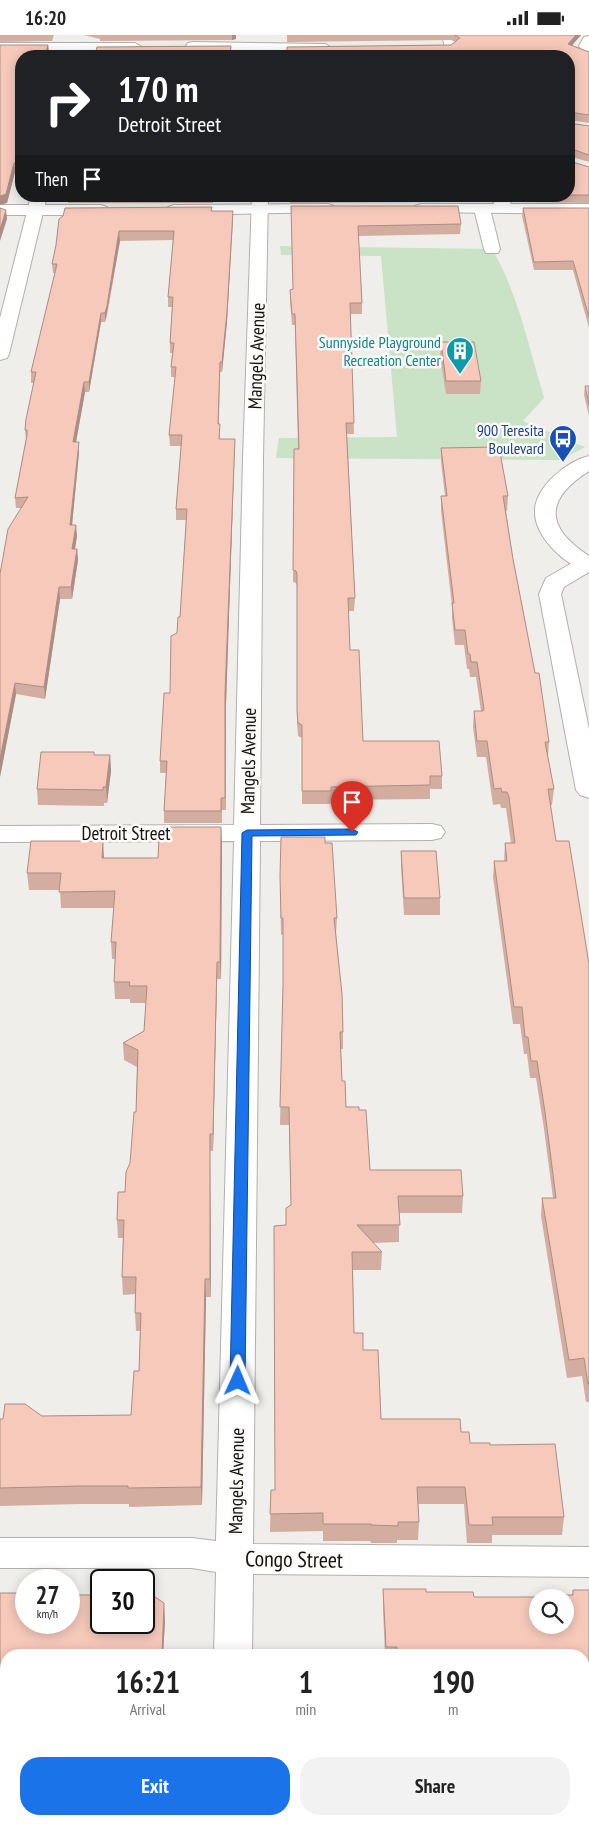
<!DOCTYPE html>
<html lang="en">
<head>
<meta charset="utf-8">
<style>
  :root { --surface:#fff; --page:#f2f2f2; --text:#222; --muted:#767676; --accent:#1a73e8 }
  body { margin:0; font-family:"PT Sans Narrow",sans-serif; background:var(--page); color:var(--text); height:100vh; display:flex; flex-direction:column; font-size:19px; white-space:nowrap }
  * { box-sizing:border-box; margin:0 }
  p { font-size:16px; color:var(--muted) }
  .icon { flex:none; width:28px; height:28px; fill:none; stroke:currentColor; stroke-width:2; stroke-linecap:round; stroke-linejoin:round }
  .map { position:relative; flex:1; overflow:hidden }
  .drawer { position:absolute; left:0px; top:1614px; width:590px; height:176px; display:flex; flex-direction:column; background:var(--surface); border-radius:20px 20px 0 0; box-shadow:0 2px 12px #0003 }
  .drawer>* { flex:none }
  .top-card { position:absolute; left:15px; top:15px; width:560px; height:152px; border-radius:20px; box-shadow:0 2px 12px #0003; background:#202124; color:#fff; overflow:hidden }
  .tools { position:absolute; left:529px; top:1554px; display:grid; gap:10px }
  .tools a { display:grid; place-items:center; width:45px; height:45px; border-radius:50%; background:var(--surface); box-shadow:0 2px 12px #0003; font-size:25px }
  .speed { position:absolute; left:15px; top:1534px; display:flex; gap:10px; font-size:25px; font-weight:700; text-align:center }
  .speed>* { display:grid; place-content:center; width:65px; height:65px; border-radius:50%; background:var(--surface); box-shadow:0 2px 12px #0003; line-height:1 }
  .speed small { font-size:12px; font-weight:400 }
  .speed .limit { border:2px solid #111; border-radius:8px; background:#fff; color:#111 }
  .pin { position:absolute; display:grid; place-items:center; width:42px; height:42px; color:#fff; margin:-51px -21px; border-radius:50% 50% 50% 0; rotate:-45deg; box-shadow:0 0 5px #0007 }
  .pin .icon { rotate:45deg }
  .me { position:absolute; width:55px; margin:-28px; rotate:1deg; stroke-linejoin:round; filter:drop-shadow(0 0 4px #0008) }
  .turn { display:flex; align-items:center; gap:18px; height:105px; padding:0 20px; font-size:22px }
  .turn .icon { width:65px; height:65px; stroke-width:2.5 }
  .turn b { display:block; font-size:35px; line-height:42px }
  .then { display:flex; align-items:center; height:48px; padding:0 20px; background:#0003; gap:10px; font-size:19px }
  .eta { display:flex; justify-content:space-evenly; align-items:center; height:85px; text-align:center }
  .eta b { font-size:30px; font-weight:600; line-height:35px }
  .primary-button { display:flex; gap:10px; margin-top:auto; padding:10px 20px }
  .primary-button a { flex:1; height:58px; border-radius:20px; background:var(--accent); color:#fff; font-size:20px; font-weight:600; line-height:58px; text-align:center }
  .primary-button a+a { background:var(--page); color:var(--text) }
  .status { display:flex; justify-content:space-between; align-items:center; height:35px; padding:0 25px; background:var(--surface); direction:ltr }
  .status svg { height:14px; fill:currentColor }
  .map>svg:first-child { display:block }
  .green { fill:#cae2c5 }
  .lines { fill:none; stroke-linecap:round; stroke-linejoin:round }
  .street-casing { stroke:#b1b0ad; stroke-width:2 }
  .secondary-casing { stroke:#b1b0ad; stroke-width:2 }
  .street { fill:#fff; fill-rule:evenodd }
  .secondary { fill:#fff; fill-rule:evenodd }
  .wall { fill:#d4ada1 }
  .shaded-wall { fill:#ac8d83 }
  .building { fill:#f6c9bb; stroke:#ac8d83; fill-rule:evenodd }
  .route { fill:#1a73e8; stroke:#114b97 }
  .labels { text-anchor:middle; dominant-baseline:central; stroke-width:5; stroke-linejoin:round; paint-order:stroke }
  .far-culture-label { font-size:16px; fill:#0d838f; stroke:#fdfbf8; text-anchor:end }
  .far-transit-label { font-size:16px; fill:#164399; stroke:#fdfbf8; text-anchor:end }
  .street-label { font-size:19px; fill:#131211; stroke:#fdfbf8 }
  .near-street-label { font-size:22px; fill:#131211; stroke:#fdfbf8 }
</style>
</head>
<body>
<div class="status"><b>16:20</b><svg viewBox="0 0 49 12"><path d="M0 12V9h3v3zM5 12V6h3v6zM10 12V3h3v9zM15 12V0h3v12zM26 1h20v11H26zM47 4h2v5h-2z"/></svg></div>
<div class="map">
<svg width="589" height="1789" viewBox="0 0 589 1789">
  <rect width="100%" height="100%" fill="#efeeeb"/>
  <path class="green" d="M 280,211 L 492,214 C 518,258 528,310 543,359 L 544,363 L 523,386 L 585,412 L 561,425 L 276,423 L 279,403 L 397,402 L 381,221 L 281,220 Z"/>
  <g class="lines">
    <defs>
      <path id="street" d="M 442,0 L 456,0 L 461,21 L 447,21 Z
        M 589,1 L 589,20 L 584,19 L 579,11 L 584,2 Z
        M 193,7 L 325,9 L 332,13 L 325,17 L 188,14 L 186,11 L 188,8 Z
        M 0,8 L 135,8 L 142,12 L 135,16 L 0,16 Z
        M 31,161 L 47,161 L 9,319 L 7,323 L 0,325 L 0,283 Z
        M 252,161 L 268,161 L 263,424 L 260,790 L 432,789 L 441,791 L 445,797 L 441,803 L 432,805 L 260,806 L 253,1509 L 589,1512 L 589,1542 L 253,1539 L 252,1620 L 214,1620 L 216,1537 L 192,1533 L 0,1533 L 0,1503 L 192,1503 L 216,1506 L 234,806 L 0,807 L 0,791 L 234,790 L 243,424 Z
        M 487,161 L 506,161 L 510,166 L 512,174 L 510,177 L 498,177 L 494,168 Z
        M 482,169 L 488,171 L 490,174 L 500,214 L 498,218 L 486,218 L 484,214 L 474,174 L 476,171 Z
        M 587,522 L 589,523 L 589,537 L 564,552 L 561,559 L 589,694 L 589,763 L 580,760 L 576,755 L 539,559 L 546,543 L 579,524 Z
        M 209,1784 L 251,1784 L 251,1789 L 209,1789 Z"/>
      <path id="secondary" d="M 328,169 L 334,171 L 336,174 L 334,177 L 174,180 L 168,178 L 166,175 L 168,172 L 174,170 Z
        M 421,169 L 589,169 L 589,179 L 415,177 L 413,174 L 415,171 Z
        M 0,170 L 101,170 L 107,172 L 109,175 L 107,178 L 101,180 L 0,180 Z
        M 589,421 L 589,436 C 545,464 544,492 589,521 L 589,537 C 566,531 534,502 535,476 C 535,452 567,426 589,421 Z"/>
    </defs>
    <use href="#street" class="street-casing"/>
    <use href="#secondary" class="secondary-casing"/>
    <use href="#street" class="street"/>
    <use href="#secondary" class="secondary"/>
  </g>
  <path class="wall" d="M 0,0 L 54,0 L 52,6 L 0,7 Z
    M 84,0 L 236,0 L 236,4 L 232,5 L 100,6 L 100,4 Z
    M 287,0 L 581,0 L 572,10 L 589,17 L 589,88 L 569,85 L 569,21 L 451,10 L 455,7 L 451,5 L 287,7 Z
    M 0,10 L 48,10 L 49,18 L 48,21 L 21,21 L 21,121 L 17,137 L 15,137 L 7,168 Z
    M 569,88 L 589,91 L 589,127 L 569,121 Z
    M 569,126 L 589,132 L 589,168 L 519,167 L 516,161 L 569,161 Z
    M 68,161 L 213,161 L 213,168 L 68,168 Z
    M 290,161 L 456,161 L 455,167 L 290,168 Z
    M 291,171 L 461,189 L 460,199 L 358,201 L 362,268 L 362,279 L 350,279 L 354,399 L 347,399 L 355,563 L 354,576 L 348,576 L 350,615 L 363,706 L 442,741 L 442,754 L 430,754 L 430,764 L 331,765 L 331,769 L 302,769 L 302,703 L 298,701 L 297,688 L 297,551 L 296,548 L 293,547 L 294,414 L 298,414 L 295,290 L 292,290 L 290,265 L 290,255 L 293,254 Z
    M 523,173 L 589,173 L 589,293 L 573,235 L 534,235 L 522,181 Z
    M 212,176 L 233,186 L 227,287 L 222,337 L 220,337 L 219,389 L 220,404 L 235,404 L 226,670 L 226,775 L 222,775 L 222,788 L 164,788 L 164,776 L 166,738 L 160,738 L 160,726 L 170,658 L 177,598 L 180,582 L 186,485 L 176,485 L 176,474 L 181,411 L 170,411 L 169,400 L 175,342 L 171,342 L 171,332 L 172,318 L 170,318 L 170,308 L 172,272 L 168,272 L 168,262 L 173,205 L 120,206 L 107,281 L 105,287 L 101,287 L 89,357 L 85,357 L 76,407 L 79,418 L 72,490 L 77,501 L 75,514 L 77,514 L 78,525 L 72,564 L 60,564 L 45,664 L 16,659 L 0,742 L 21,473 L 16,473 L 15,463 L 26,405 L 25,395 L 34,348 L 31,348 L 31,337 L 55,238 L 53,238 L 52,229 L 56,210 Z
    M 441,307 L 481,346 L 480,359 L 446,359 L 440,321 Z
    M 585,351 L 589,351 L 589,381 L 584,360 Z
    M 441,413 L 508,461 L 507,476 L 506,476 L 513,524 L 535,638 L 549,707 L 548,723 L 554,754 L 552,770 L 550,770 L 556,806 L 589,929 L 589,1367 L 586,1367 L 582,1341 L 567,1343 L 541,1181 L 542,1163 L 553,1163 L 544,1094 L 536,1043 L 530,1043 L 527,1019 L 524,1019 L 520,989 L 513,989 L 493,842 L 494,826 L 504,826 L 505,808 L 511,808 L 506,773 L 501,773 L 500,769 L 493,770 L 486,722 L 477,722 L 473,692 L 474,676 L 481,676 L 476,642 L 470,642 L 469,634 L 467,634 L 464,610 L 455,610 L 452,583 L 452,571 L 441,476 L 441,461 L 445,461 L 441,427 Z
    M 94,720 L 110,720 L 111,736 L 107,768 L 104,768 L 104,771 L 38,770 L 37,754 Z
    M 222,808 L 221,944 L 217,944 L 213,1116 L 210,1116 L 211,1262 L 206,1262 L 202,1470 L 129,1472 L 129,1469 L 80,1469 L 0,1471 L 0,1384 L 42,1381 L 131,1380 L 139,1336 L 140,1296 L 136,1296 L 135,1278 L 135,1259 L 123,1260 L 122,1242 L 123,1203 L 118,1203 L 117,1185 L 125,1157 L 130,1128 L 136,1077 L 137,1032 L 124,1025 L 123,1008 L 144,996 L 146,968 L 130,968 L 130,964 L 115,964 L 114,947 L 115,924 L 112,924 L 111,907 L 114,873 L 61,873 L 60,855 L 29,855 L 27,838 L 104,823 L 158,823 Z
    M 325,808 L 337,883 L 336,899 L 343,997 L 343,1014 L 341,1014 L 342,1046 L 346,1072 L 370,1135 L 463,1161 L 462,1178 L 399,1178 L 399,1207 L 373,1208 L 382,1217 L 381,1235 L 353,1235 L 354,1298 L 363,1315 L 381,1384 L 461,1397 L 470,1408 L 490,1410 L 564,1482 L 562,1500 L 492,1500 L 492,1508 L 467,1508 L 464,1469 L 418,1469 L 419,1487 L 418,1505 L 397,1505 L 397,1508 L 371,1508 L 370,1506 L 323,1506 L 323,1496 L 270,1497 L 271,1455 L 275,1455 L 286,1190 L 291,1170 L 289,1090 L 280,1090 L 283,950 L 283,899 L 281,900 L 280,857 Z
    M 401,816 L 440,863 L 440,880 L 404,880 L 401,832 Z
    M 383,1554 L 426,1557 L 474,1562 L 564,1562 L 572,1560 L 573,1555 L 589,1555 L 589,1695 L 584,1696 L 584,1620 L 385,1620 L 383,1574 Z
    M 0,1558 L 165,1586 L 163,1620 L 6,1620 L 6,1665 L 0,1665 Z
    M 33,1784 L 154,1784 L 150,1789 L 33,1789 Z"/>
  <path class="shaded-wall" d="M 232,0 L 236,0 L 236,4 L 232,5 Z
    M 576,0 L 581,0 L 567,16 L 568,9 Z
    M 48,10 L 49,18 L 48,21 L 45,21 Z
    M 21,111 L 21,121 L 17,137 L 16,128 Z
    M 14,128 L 15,137 L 7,168 L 0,170 L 0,161 Z
    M 6,175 L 7,184 L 0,206 L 0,195 Z
    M 233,176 L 227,287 L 222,337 L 222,327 Z
    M 119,196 L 120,206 L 105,287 L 105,278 Z
    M 101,278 L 101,287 L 89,357 L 89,347 Z
    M 84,347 L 85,357 L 74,418 L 73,407 Z
    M 235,404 L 226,670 L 226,775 L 225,658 Z
    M 79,407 L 79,418 L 71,501 L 70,490 Z
    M 76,490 L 77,501 L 73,525 L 72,514 Z
    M 77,514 L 78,525 L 72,564 L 71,552 Z
    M 59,552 L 60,564 L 45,664 L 44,652 Z
    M 15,648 L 16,659 L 0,742 L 0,724 Z
    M 110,720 L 111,736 L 107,768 L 106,752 Z
    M 221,792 L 222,808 L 221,944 L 220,927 Z
    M 103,806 L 104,822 L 103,840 L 102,823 Z
    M 217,927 L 217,944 L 213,1116 L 213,1099 Z
    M 210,1099 L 210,1116 L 211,1262 L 210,1244 Z
    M 205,1244 L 206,1262 L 202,1470 L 201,1452 Z
    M 164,1568 L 165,1586 L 163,1620 L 162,1620 Z
    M 147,1784 L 154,1784 L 150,1789 L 147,1789 Z"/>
  <path class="building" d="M 454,0 L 576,0 L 568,9 L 589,17 L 589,80 L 569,77 L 569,21 L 287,21 L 287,12 L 451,10 L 460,3 Z
    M 0,10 L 48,10 L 45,21 L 21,21 L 21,111 L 16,128 L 14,128 L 6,159 L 0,161 Z
    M 231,11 L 230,21 L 95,21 L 97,12 Z
    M 569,88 L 589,91 L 589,120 L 569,113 Z
    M 569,126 L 589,132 L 589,160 L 569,160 Z
    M 291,171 L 458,171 L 461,189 L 358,191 L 362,268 L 350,268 L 354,388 L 346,388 L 355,563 L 348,563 L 350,615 L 359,615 L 363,706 L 439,706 L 442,741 L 430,741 L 430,750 L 331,752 L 331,756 L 302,756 L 302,690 L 298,688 L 297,676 L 297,539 L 296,536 L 293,535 L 294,414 L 299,414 L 295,279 L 292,279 L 290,255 L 293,254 Z
    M 212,172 L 211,176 L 233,176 L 227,277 L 222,327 L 220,327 L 218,389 L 220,389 L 219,404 L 235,404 L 225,658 L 225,763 L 221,763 L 221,776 L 164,776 L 167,726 L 160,726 L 164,658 L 170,658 L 171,601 L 177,598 L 178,582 L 180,582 L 187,474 L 176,474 L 182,400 L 169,400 L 176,332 L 171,332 L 174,308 L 170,308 L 173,262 L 168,262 L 174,196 L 119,196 L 107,271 L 105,278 L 101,278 L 89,347 L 84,347 L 73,407 L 79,407 L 70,490 L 76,490 L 72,514 L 77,514 L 71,552 L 59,552 L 44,652 L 15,648 L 0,724 L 0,539 L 8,494 L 28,462 L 15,463 L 27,400 L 27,395 L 25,395 L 26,384 L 36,337 L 31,337 L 57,229 L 52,229 L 56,210 L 59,184 L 63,181 L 65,173 Z
    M 0,173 L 6,175 L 0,195 Z
    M 523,173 L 589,173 L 589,282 L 573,226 L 534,227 Z
    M 441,307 L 474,307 L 481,346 L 446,346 Z
    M 585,351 L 589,351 L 589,369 Z
    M 499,412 L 508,461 L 503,461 L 513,524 L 535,638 L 539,638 L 549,707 L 545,707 L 554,754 L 548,754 L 556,806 L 569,806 L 589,929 L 589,1349 L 588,1349 L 584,1323 L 569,1325 L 542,1163 L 556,1163 L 545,1077 L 537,1026 L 531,1026 L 528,1002 L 525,1002 L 522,972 L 514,972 L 494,826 L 507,826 L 505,808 L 515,808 L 509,762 L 507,757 L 502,757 L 501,753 L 494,754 L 487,706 L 477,706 L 474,676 L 483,676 L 484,674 L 477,627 L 471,627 L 470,619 L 468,619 L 465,595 L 455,595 L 452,568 L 454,568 L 441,461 L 447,461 L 441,413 Z
    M 41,717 L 94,717 L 94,720 L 110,720 L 106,752 L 103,752 L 103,755 L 37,754 Z
    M 164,792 L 221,792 L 220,927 L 217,927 L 213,1099 L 210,1099 L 210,1244 L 205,1244 L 201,1452 L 128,1453 L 128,1451 L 79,1451 L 0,1453 L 0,1384 L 3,1384 L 5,1369 L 25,1369 L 42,1381 L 131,1380 L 134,1336 L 139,1336 L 141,1278 L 135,1278 L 136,1242 L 122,1242 L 124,1185 L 117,1185 L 118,1157 L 125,1157 L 126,1137 L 130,1128 L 134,1077 L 136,1077 L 138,1015 L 123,1008 L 144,996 L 147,951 L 129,951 L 130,947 L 114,947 L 116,907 L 111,907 L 115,856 L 59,857 L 61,838 L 27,838 L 31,806 L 103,806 L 102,823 L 158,823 L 159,803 L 162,803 Z
    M 281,802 L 325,802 L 325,808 L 332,808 L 337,883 L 334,883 L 342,959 L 343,997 L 340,997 L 342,1046 L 345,1046 L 346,1072 L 359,1072 L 359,1075 L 366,1075 L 370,1135 L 461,1135 L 463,1161 L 398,1161 L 400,1190 L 357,1190 L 382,1217 L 352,1217 L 354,1298 L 363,1298 L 363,1315 L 378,1315 L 381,1384 L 460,1384 L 461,1397 L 469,1397 L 470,1408 L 490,1408 L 490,1410 L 555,1409 L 564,1482 L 492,1482 L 493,1490 L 469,1490 L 465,1452 L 417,1452 L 419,1487 L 398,1487 L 398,1491 L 371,1490 L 371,1489 L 323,1489 L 323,1478 L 270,1479 L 271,1455 L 275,1455 L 274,1191 L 286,1190 L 286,1173 L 291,1170 L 289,1072 L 280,1072 L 283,950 L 283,883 L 281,883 L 280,841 Z
    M 401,816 L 436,816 L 440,863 L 404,863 Z
    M 383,1554 L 426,1554 L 426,1557 L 473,1557 L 474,1562 L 565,1562 L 564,1560 L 573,1560 L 573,1555 L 589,1555 L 589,1676 L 585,1676 L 584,1670 L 584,1620 L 397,1620 L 397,1612 L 386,1612 ZM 538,1562 L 565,1562 L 565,1590 L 538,1590 Z
    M 0,1558 L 26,1558 L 26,1588 L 69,1588 L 69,1560 L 101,1560 L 101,1588 L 144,1588 L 144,1560 L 152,1560 L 164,1568 L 162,1620 L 6,1620 L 6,1647 L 0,1647 Z
    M 49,1784 L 133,1784 L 133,1789 L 49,1789 Z
    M 309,1784 L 383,1784 L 383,1789 L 309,1789 Z"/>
  <path class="route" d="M 352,794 L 358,797 L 356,800 L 252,801 L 245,1346 L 243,1350 L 238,1351 L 232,1350 L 230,1346 L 242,798 L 247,795 Z"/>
  <defs>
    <symbol id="building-pin" viewBox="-11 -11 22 30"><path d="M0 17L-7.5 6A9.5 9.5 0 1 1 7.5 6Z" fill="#0f9aa8" stroke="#fdfbf8"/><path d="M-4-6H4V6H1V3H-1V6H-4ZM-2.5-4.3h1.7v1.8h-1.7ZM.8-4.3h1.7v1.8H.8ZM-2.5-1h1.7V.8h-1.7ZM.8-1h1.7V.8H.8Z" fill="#fff"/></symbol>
    <symbol id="bus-pin" viewBox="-11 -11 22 30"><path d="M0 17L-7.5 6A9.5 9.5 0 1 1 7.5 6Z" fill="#1a4fb4" stroke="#fdfbf8"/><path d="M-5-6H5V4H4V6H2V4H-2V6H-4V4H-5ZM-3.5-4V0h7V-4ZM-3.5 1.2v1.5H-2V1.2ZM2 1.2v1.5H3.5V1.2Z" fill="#fff"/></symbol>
  </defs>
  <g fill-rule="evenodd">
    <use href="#building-pin" x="444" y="300" width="32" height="43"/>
    <use href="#bus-pin" x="547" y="388" width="32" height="43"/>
  </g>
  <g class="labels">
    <g class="far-culture-label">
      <text x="441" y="307">Sunnyside Playground<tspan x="441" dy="18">Recreation Center</tspan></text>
    </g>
    <g class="far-transit-label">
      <text x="544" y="395">900 Teresita<tspan x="544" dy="18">Boulevard</tspan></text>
    </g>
    <g class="street-label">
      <text transform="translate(256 321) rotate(-88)">Mangels Avenue</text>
      <text transform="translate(248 726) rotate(-89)">Mangels Avenue</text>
      <text x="126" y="798">Detroit Street</text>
      <text transform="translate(236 1446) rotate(-89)">Mangels Avenue</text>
    </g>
    <g class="near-street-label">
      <text transform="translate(294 1524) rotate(1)">Congo Street</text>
    </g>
  </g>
</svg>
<div class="tools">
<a><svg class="icon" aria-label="search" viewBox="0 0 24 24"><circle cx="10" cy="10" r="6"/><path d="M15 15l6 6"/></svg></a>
</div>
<div class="speed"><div>27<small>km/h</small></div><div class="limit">30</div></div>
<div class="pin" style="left:352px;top:797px;background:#d93025"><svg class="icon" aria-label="arrive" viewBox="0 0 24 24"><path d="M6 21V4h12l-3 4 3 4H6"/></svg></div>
<svg class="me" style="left:238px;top:1346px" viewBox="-20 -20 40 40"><path d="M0-17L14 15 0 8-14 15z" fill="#1a73e8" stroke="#fff" stroke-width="4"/></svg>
<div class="top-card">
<div class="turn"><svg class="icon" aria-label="right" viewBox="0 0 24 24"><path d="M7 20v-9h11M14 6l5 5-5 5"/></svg><div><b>170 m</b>Detroit Street</div></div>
<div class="then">Then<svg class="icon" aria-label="arrive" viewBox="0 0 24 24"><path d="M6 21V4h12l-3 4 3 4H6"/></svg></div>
</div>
<section class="drawer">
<div class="eta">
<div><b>16:21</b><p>Arrival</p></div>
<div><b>1</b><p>min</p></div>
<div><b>190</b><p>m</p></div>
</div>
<div class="primary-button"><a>Exit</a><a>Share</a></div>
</section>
</div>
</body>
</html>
